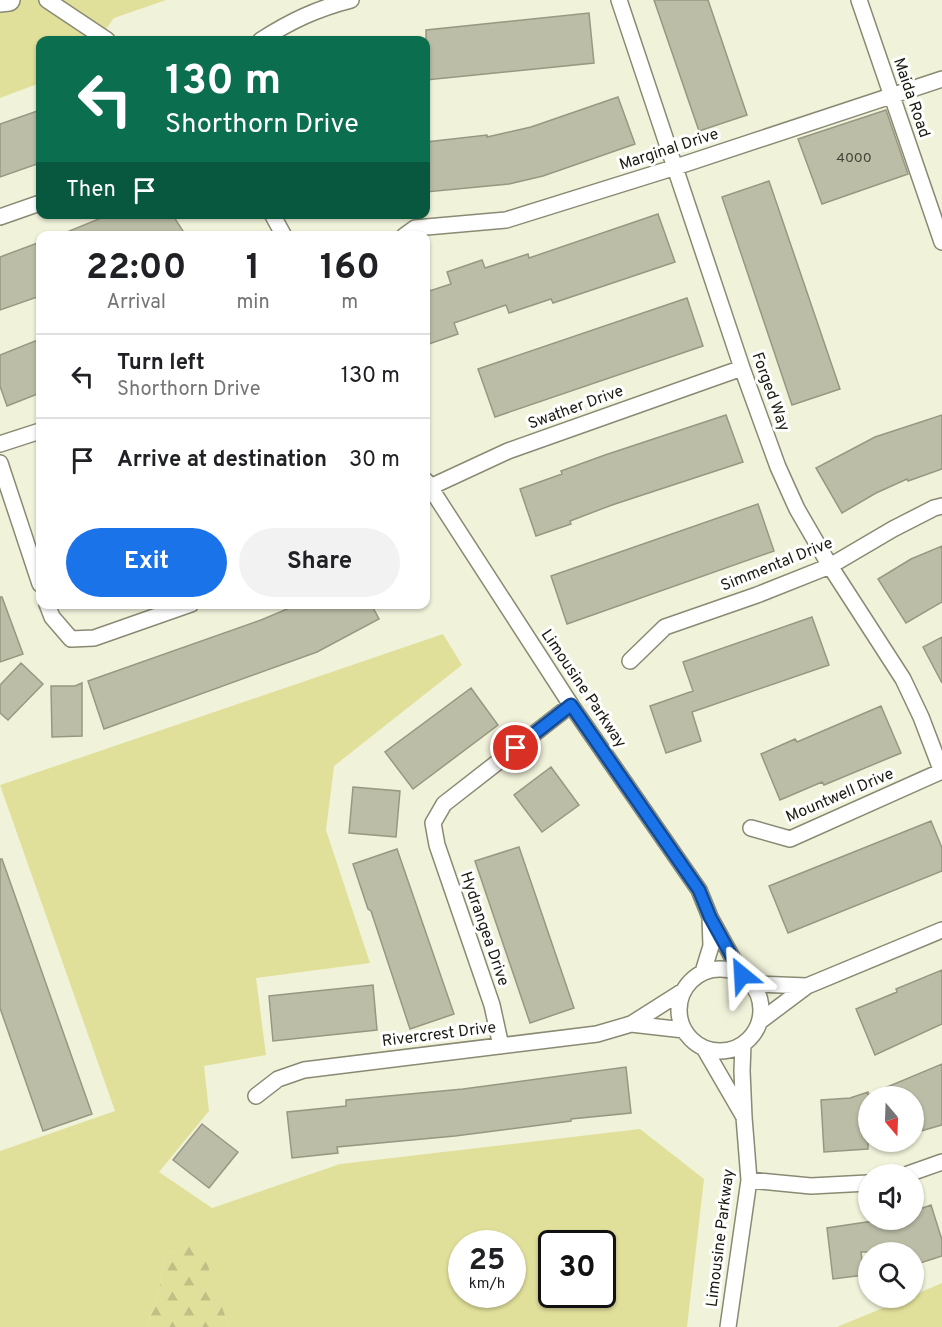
<!DOCTYPE html>
<html lang="en">
<head>
<meta charset="utf-8">
<style>
  :root { --surface:#fff; --page:#f2f2f2; --text:#202124; --muted:#757577; --line:#e0e0e0; --accent:#1a73e8 }
  body { margin:0; font-family:Overpass,sans-serif; background:var(--page); color:var(--text); height:100vh; display:flex; flex-direction:column; font-size:22px; white-space:nowrap }
  * { box-sizing:border-box; margin:0 }
  p { font-size:20px; color:var(--muted) }
  .icon { flex:none; width:33px; height:33px; fill:none; stroke:currentColor; stroke-width:2; stroke-linecap:round; stroke-linejoin:round }
  .map { position:relative; flex:1; overflow:hidden }
  .details { position:absolute; left:36px; top:231px; width:394px; height:378px; display:flex; flex-direction:column; background:var(--surface); border-radius:12px; box-shadow:0 2px 4px #0004 }
  .details>* { flex:none }
  .guide { position:absolute; left:36px; top:36px; width:394px; height:183px; border-radius:12px; box-shadow:0 2px 4px #0004; background:#0b6e4f; color:#fff; overflow:hidden }
  .needle { width:39px; rotate:161deg }
  .buttons { position:absolute; left:858px; top:1086px; display:grid; gap:12px }
  .buttons a { display:grid; place-items:center; width:66px; height:66px; border-radius:50%; background:var(--surface); box-shadow:0 2px 4px #0004; font-size:30px }
  .speed { position:absolute; left:448px; top:1230px; display:flex; gap:12px; font-size:30px; font-weight:700; text-align:center }
  .speed>* { display:grid; place-content:center; width:78px; height:78px; border-radius:50%; background:var(--surface); box-shadow:0 2px 4px #0004; line-height:1 }
  .speed small { font-size:15px; font-weight:400 }
  .speed .limit { border:3px solid #111; border-radius:9px; background:#fff; color:#111 }
  .pin { position:absolute; display:grid; place-items:center; width:51px; height:51px; color:#fff; margin:-26px; border:3px solid #fff; border-radius:50%; box-shadow:0 2px 6px #0007 }
  .me { position:absolute; width:66px; margin:-33px; rotate:333deg; stroke-linejoin:round; filter:drop-shadow(0 0 4px #0008) }
  .turn { display:flex; align-items:center; gap:21px; height:126px; padding:0 30px; font-size:27px }
  .turn .icon { width:78px; height:78px; stroke-width:2.5 }
  .turn b { display:block; font-size:42px; line-height:51px }
  .then { display:flex; align-items:center; height:57px; padding:0 30px; background:#0003; gap:12px; font-size:22px }
  .eta { display:flex; justify-content:space-evenly; align-items:center; height:102px; text-align:center }
  .eta b { font-size:36px; font-weight:700; line-height:42px }
  .primary-button { display:flex; gap:12px; margin-top:auto; padding:12px 30px }
  .primary-button a { flex:1; height:69px; border-radius:36px; background:var(--accent); color:#fff; font-size:24px; font-weight:700; line-height:69px; text-align:center }
  .primary-button a+a { background:var(--page); color:var(--text) }
  ul { padding:0; list-style:none }
  li { display:flex; align-items:center; gap:18px; height:84px; padding:0 30px; border-top:2px solid var(--line) }
  li div { flex:1 }
  li b { display:block; font-size:22px }
  li em { font-style:normal }
  .map>svg:first-child { display:block }
  .green { fill:#e1e09b; fill-rule:evenodd }
  .forest { fill:url(#forest-firs) }
  .building { fill:#bcbda6; stroke:#989882; stroke-width:1.5 }
  .lines { fill:none; stroke-linecap:round; stroke-linejoin:round }
  .street-casing { stroke:#8a8a74; stroke-width:18 }
  .secondary-casing { stroke:#8a8a74; stroke-width:24 }
  .street { stroke:#fff; stroke-width:15 }
  .secondary { stroke:#fff; stroke-width:21 }
  .route-casing { stroke:#114b97; stroke-width:15 }
  .route { stroke:#1a73e8; stroke-width:10 }
  .labels { text-anchor:middle; dominant-baseline:central; stroke-width:6; stroke-linejoin:round; paint-order:stroke }
  .number-label { font-size:14px; fill:#434438 }
  .street-label { font-size:16px; fill:#1b1b13; stroke:#fff }
</style>
</head>
<body>
<div class="map">
<svg width="942" height="1327" viewBox="0 0 942 1327">
  <defs>
    <pattern id="forest-firs" width="22" height="20" patternUnits="userSpaceOnUse" patternTransform="scale(1.5)"><rect width="22" height="20" fill="#e1e09b"/><path d="M5 1l3.5 6h-7zM16 11l3.5 6h-7z" fill="#c0c085"/></pattern>
  </defs>
  <rect width="100%" height="100%" fill="#f1f2da"/>
  <path class="green" d="M 0,0 L 166,0 L 114,18 L 98,40 L 40,40 L 40,83 L 0,98 Z
    M 443,634 L 462,665 L 334,766 L 326,830 L 370,963 L 256,978 L 266,1055 L 204,1066 L 209,1111 L 159,1172 L 212,1208 L 340,1164 L 640,1129 L 704,1179 L 687,1327 L 229,1327 L 199,1244 L 165,1255 L 157,1299 L 146,1327 L 0,1327 L 0,1151 L 115,1111 L 0,785 ZM 462,1244 L 513,1244 L 513,1294 L 462,1294 ZM 552,1244 L 603,1244 L 603,1294 L 552,1294 Z
    M 942,1283 L 942,1327 L 837,1327 L 907,1298 L 914,1298 L 914,1295 Z"/>
  <path class="forest" d="M 200,1243 L 229,1327 L 146,1327 L 157,1299 L 165,1255 Z"/>
  <path class="building" d="M 654,0 L 708,0 L 747,115 L 699,131 Z
    M 589,13 L 594,63 L 426,80 L 426,30 Z
    M 618,97 L 635,144 L 543,176 L 509,184 L 426,192 L 426,142 L 487,135 L 487,137 L 531,127 Z
    M 40,110 L 40,163 L 0,177 L 0,124 Z
    M 886,110 L 908,174 L 822,204 L 798,139 Z
    M 769,181 L 840,389 L 792,405 L 722,197 Z
    M 111,214 L 172,214 L 183,231 L 176,236 L 62,236 L 62,234 Z
    M 658,214 L 675,262 L 553,303 L 551,299 L 509,313 L 506,305 L 454,323 L 458,334 L 426,345 L 426,292 L 451,284 L 447,272 L 482,260 L 485,268 L 528,254 L 529,258 Z
    M 40,242 L 40,296 L 0,310 L 0,257 Z
    M 687,298 L 703,346 L 495,417 L 478,369 Z
    M 40,339 L 40,393 L 7,406 L 0,386 L 0,355 Z
    M 726,415 L 743,462 L 612,505 L 570,521 L 571,524 L 536,536 L 520,489 L 562,474 L 561,471 L 605,455 Z
    M 942,415 L 942,469 L 908,481 L 907,479 L 876,493 L 842,513 L 816,468 L 875,437 Z
    M 758,504 L 774,551 L 567,624 L 551,576 Z
    M 942,546 L 942,602 L 906,623 L 878,579 L 911,559 Z
    M 0,597 L 2,597 L 23,654 L 0,662 Z
    M 299,604 L 371,604 L 379,619 L 317,652 L 104,729 L 88,681 L 261,620 Z
    M 812,617 L 829,665 L 692,712 L 701,741 L 666,753 L 650,706 L 693,691 L 683,662 Z
    M 942,637 L 942,683 L 923,647 Z
    M 21,663 L 43,684 L 8,720 L 0,713 L 0,685 Z
    M 82,683 L 82,736 L 52,737 L 51,686 L 75,686 Z
    M 471,688 L 498,725 L 413,789 L 385,752 Z
    M 881,706 L 901,753 L 824,785 L 822,782 L 780,800 L 761,754 L 795,739 L 797,742 Z
    M 551,767 L 579,805 L 542,832 L 514,795 Z
    M 353,787 L 400,791 L 396,837 L 349,833 Z
    M 931,821 L 942,848 L 942,871 L 788,933 L 769,886 Z
    M 519,847 L 574,1008 L 530,1023 L 475,861 Z
    M 397,849 L 454,1014 L 410,1029 L 371,911 L 368,909 L 353,864 Z
    M 0,859 L 2,859 L 92,1114 L 43,1131 L 0,1008 Z
    M 942,970 L 942,1024 L 875,1055 L 856,1009 L 897,992 L 896,989 Z
    M 373,985 L 377,1030 L 273,1041 L 269,996 Z
    M 942,1064 L 942,1125 L 914,1133 L 914,1096 L 868,1096 L 868,1149 L 824,1152 L 821,1100 L 850,1098 L 868,1092 L 868,1095 Z
    M 626,1067 L 631,1113 L 571,1119 L 571,1121 L 455,1136 L 337,1147 L 338,1153 L 292,1158 L 287,1112 L 346,1106 L 346,1100 L 463,1089 Z
    M 202,1124 L 238,1152 L 209,1188 L 173,1160 Z
    M 931,1205 L 942,1240 L 942,1256 L 917,1264 L 914,1252 L 861,1252 L 864,1275 L 833,1279 L 827,1228 L 880,1220 L 914,1220 L 914,1211 Z"/>
  <g class="lines">
    <defs>
      <path id="street" d="M 47,0 L 107,40
        M 619,0 L 742,368 L 778,467 L 797,509 L 830,566 L 903,679 L 921,717 L 942,772
        M 859,0 L 942,242
        M 261,40 C 291,21 316,9 351,0
        M 272,214 L 284,236
        M 0,217 L 40,203
        M 404,236 L 415,228 L 506,220 L 676,167 L 942,79
        M 0,444 L 40,431
        M 0,463 L 40,584
        M 426,481 L 571,705 L 699,890 L 710,917
        M 426,489 L 508,451 L 742,368
        M 47,604 L 52,617 L 71,639 L 94,638 L 191,604
        M 630,661 L 665,627 L 757,595 L 830,566 L 893,529 L 934,508 L 942,506
        M 751,828 L 790,839 L 942,771
        M679 1010a41 41 0 1 1 82 0a41 41 0 1 1-82 0Z
        M 703,972 L 711,946 L 710,917 L 742,975
        M 752,984 L 807,986 L 759,1022
        M 807,986 L 942,930
        M 683,991 L 631,1024 L 684,1030
        M 501,1046 L 492,1005 L 437,845 L 433,823 L 444,804 L 571,705
        M 704,1048 L 744,1117 L 742,1071 L 743,1044
        M 256,1096 L 278,1079 L 304,1070 L 597,1034 L 631,1024
        M 908,1174 L 942,1162
        M 749,1180 L 811,1186 L 868,1183
        M 728,1327 L 749,1180 L 744,1117"/>
      <path id="secondary" d="M 0,1 L 9,0"/>
    </defs>
    <use href="#street" class="street-casing"/>
    <use href="#secondary" class="secondary-casing"/>
    <use href="#street" class="street"/>
    <use href="#secondary" class="secondary"/>
  </g>
  <g class="lines">
    <defs>
      <path id="route" d="M 516,748 L 571,705 L 699,890 L 710,917 L 742,975"/>
    </defs>
    <use href="#route" class="route-casing"/>
    <use href="#route" class="route"/>
  </g>
  <g class="labels">
    <g class="number-label">
      <text x="854" y="158">4000</text>
    </g>
    <g class="street-label">
      <text transform="translate(911 98) rotate(71)">Maida Road</text>
      <text transform="translate(669 150) rotate(-18)">Marginal Drive</text>
      <text transform="translate(770 392) rotate(70)">Forged Way</text>
      <text transform="translate(576 408) rotate(-20)">Swather Drive</text>
      <text transform="translate(777 565) rotate(-22)">Simmental Drive</text>
      <text transform="translate(583 689) rotate(56)">Limousine Parkway</text>
      <text transform="translate(840 796) rotate(-23)">Mountwell Drive</text>
      <text transform="translate(484 929) rotate(71)">Hydrangea Drive</text>
      <text transform="translate(439 1035) rotate(-7)">Rivercrest Drive</text>
      <text transform="translate(721 1238) rotate(-83)">Limousine Parkway</text>
    </g>
  </g>
</svg>
<div class="buttons">
<a><svg class="needle" viewBox="-14 -14 28 28"><path d="M0-13l5 13h-10z" fill="#e53935"/><path d="M0 13l5-13h-10z" fill="#757577"/></svg></a>
<a><svg class="icon" aria-label="sound" viewBox="0 0 24 24"><path d="M4 9h4l5-4v14l-5-4H4zM17 9q2 3 0 6"/></svg></a>
<a><svg class="icon" aria-label="search" viewBox="0 0 24 24"><circle cx="10" cy="10" r="6"/><path d="M15 15l6 6"/></svg></a>
</div>
<div class="speed"><div>25<small>km/h</small></div><div class="limit">30</div></div>
<div class="pin" style="left:516px;top:748px;background:#d93025"><svg class="icon" aria-label="arrive" viewBox="0 0 24 24"><path d="M6 21V4h12l-3 4 3 4H6"/></svg></div>
<svg class="me" style="left:742px;top:975px" viewBox="-20 -20 40 40"><path d="M0-17L14 15 0 8-14 15z" fill="#1a73e8" stroke="#fff" stroke-width="4"/></svg>
<div class="guide">
<div class="turn"><svg class="icon" aria-label="left" viewBox="0 0 24 24"><path d="M17 20v-9H6M10 6l-5 5 5 5"/></svg><div><b>130 m</b>Shorthorn Drive</div></div>
<div class="then">Then<svg class="icon" aria-label="arrive" viewBox="0 0 24 24"><path d="M6 21V4h12l-3 4 3 4H6"/></svg></div>
</div>
<section class="details">
<div class="eta">
<div><b>22:00</b><p>Arrival</p></div>
<div><b>1</b><p>min</p></div>
<div><b>160</b><p>m</p></div>
</div>
<ul>
<li><svg class="icon" aria-label="left" viewBox="0 0 24 24"><path d="M17 20v-9H6M10 6l-5 5 5 5"/></svg><div><b>Turn left</b><p>Shorthorn Drive</p></div><em>130 m</em></li>
<li><svg class="icon" aria-label="arrive" viewBox="0 0 24 24"><path d="M6 21V4h12l-3 4 3 4H6"/></svg><div><b>Arrive at destination</b></div><em>30 m</em></li>
</ul>
<div class="primary-button"><a>Exit</a><a>Share</a></div>
</section>
</div>
</body>
</html>
